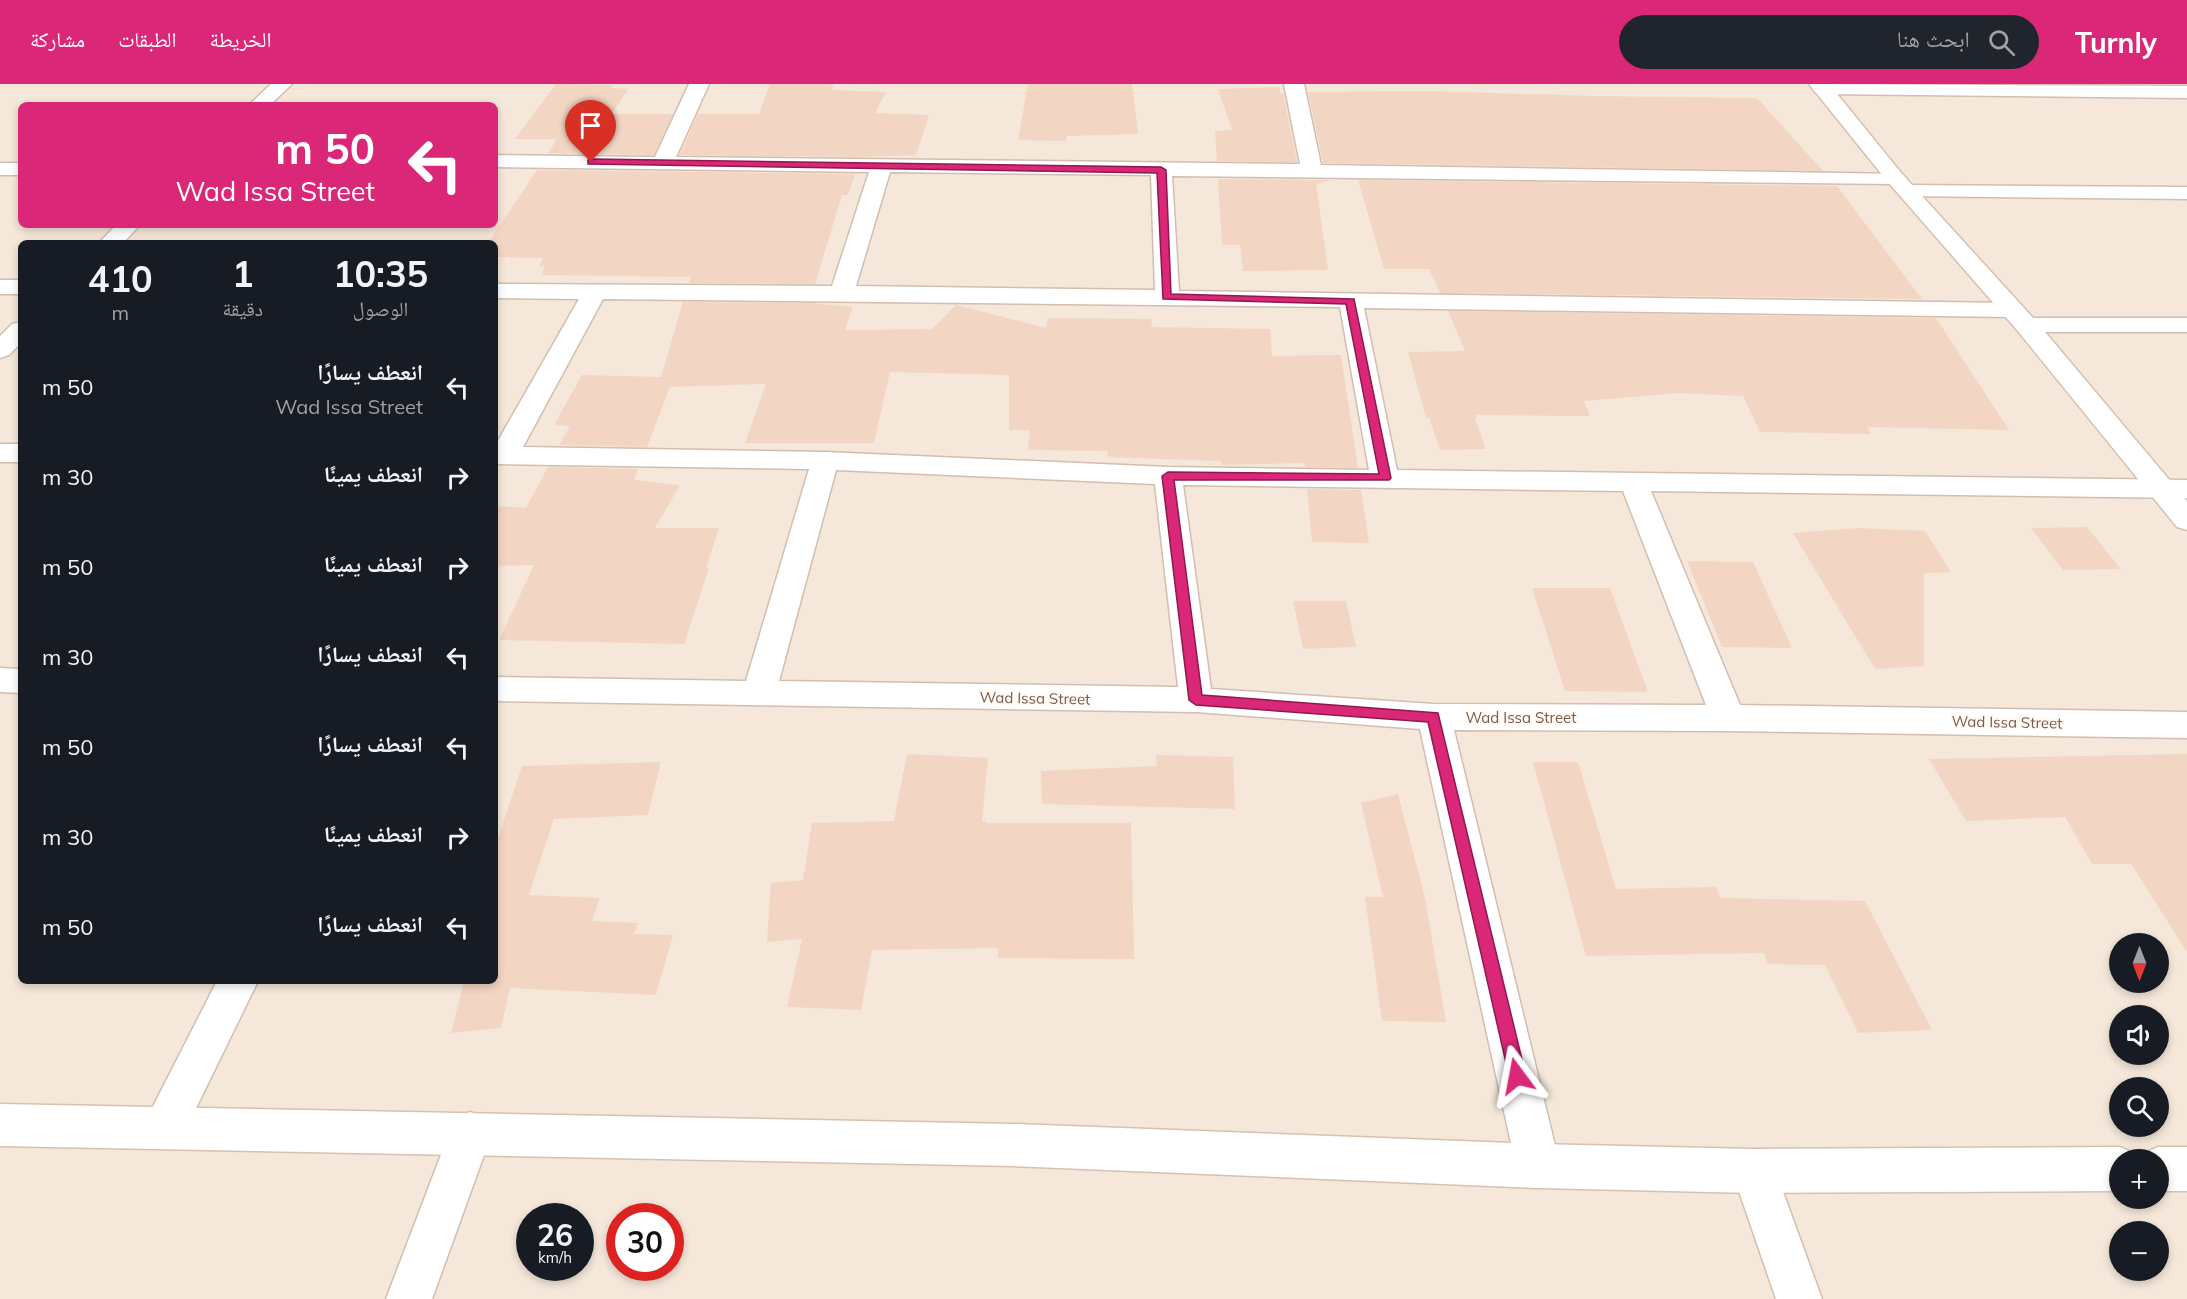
<!DOCTYPE html>
<html lang="ar">
<head>
<meta charset="utf-8">
<style>
  :root { --surface:#171b24; --page:#20242c; --text:#f1f3f6; --muted:#9ea1a6; --accent:#db2777 }
  body { margin:0; font-family:Mulish,"Noto Naskh Arabic",sans-serif; background:var(--page); color:var(--text); direction:rtl; height:100vh; display:flex; flex-direction:column; font-size:22px; white-space:nowrap }
  * { box-sizing:border-box; margin:0 }
  p { font-size:20px; color:var(--muted) }
  .icon { flex:none; width:33px; height:33px; fill:none; stroke:currentColor; stroke-width:2; stroke-linecap:round; stroke-linejoin:round }
  .map { position:relative; flex:1; overflow:hidden; direction:ltr }
  .details { position:absolute; left:18px; top:156px; width:480px; height:744px; display:flex; flex-direction:column; background:var(--surface); border-radius:9px; box-shadow:0 3px 9px #0003; direction:rtl }
  .details>* { flex:none }
  .banner { position:absolute; left:18px; top:18px; width:480px; height:126px; border-radius:9px; box-shadow:0 3px 9px #0003; direction:rtl; background:#db2777; color:#fff; overflow:hidden }
  .needle { width:39px; rotate:180deg }
  .tools { position:absolute; left:2109px; top:849px; display:grid; gap:12px }
  .tools a { display:grid; place-items:center; width:60px; height:60px; border-radius:50%; background:var(--surface); box-shadow:0 3px 9px #0003; font-size:30px }
  .speed { position:absolute; left:516px; top:1119px; display:flex; gap:12px; font-size:30px; font-weight:700; text-align:center }
  .speed>* { display:grid; place-content:center; width:78px; height:78px; border-radius:50%; background:var(--surface); box-shadow:0 3px 9px #0003; line-height:1 }
  .speed small { font-size:15px; font-weight:400 }
  .speed .limit { border:9px solid #d22; background:#fff; color:#111 }
  .pin { position:absolute; display:grid; place-items:center; width:51px; height:51px; color:#fff; margin:-62px -26px; border-radius:50% 50% 50% 0; rotate:-45deg; box-shadow:0 0 6px #0007 }
  .pin .icon { rotate:45deg }
  .me { position:absolute; width:66px; margin:-33px; rotate:347deg; stroke-linejoin:round; filter:drop-shadow(0 0 4px #0008) }
  .turn { display:flex; align-items:center; gap:21px; height:126px; padding:0 24px; font-size:27px }
  .turn .icon { width:78px; height:78px; stroke-width:2.5 }
  .turn b { display:block; font-size:42px; line-height:51px }
  .eta { display:flex; justify-content:space-evenly; align-items:center; height:102px; text-align:center }
  .eta b { font-size:36px; font-weight:700; line-height:42px }
  ul { padding:0; list-style:none }
  li { display:flex; align-items:center; gap:18px; height:90px; padding:0 24px }
  li div { flex:1 }
  li b { display:block; font-size:22px }
  li em { font-style:normal }
  header { display:flex; align-items:center; gap:36px; box-sizing:border-box; height:84px; padding:0 30px; background:var(--accent); color:#fff }
  header strong { font-size:28px }
  nav { display:flex; gap:33px; margin-inline-start:auto; font-size:21px }
  .search { width:420px; height:54px; background:var(--page); display:flex; align-items:center; gap:15px; box-sizing:border-box; padding:0 21px; border-radius:33px; color:var(--muted); font-size:22px }
  .map>svg:first-child { display:block }
  .residential { fill:#f5e8da; fill-rule:evenodd }
  .building { fill:#f3d5c3 }
  .lines { fill:none; stroke-linecap:round; stroke-linejoin:round }
  .street-casing { stroke:#d1beb0; stroke-width:3 }
  .secondary-casing { stroke:#d6c0b0; stroke-width:3 }
  .street { fill:#fff; fill-rule:evenodd }
  .secondary { fill:#fff; fill-rule:evenodd }
  .route { fill:#db2777; stroke:#8e194d; stroke-width:1.5 }
  .labels { text-anchor:middle; dominant-baseline:central; stroke-width:4.5; stroke-linejoin:round; paint-order:stroke }
  .street-label { font-size:15px; fill:#7a5c4d; stroke:#fffaf3 }
</style>
</head>
<body>
<header>
<strong>Turnly</strong>
<div class="search"><svg class="icon" aria-label="search" viewBox="0 0 24 24"><circle cx="10" cy="10" r="6"/><path d="M15 15l6 6"/></svg>ابحث هنا</div>
<nav><a>الخريطة</a><a>الطبقات</a><a>مشاركة</a></nav>
</header>
<div class="map">
<svg width="2187" height="1215" viewBox="0 0 2187 1215">
  <rect width="100%" height="100%" fill="#fdf6ec"/>
  <path class="residential" d="M 0,0 L 2187,0 L 2187,1215 L 0,1215 ZM 21,21 L 495,21 L 495,141 L 21,141 ZM 21,159 L 495,159 L 495,897 L 21,897 ZM 2120,860 L 2158,860 L 2158,898 L 2120,898 ZM 2120,932 L 2158,932 L 2158,970 L 2120,970 ZM 2120,1004 L 2158,1004 L 2158,1042 L 2120,1042 ZM 2120,1076 L 2158,1076 L 2158,1114 L 2120,1114 ZM 530,1132 L 580,1132 L 580,1184 L 530,1184 ZM 620,1132 L 670,1132 L 670,1184 L 620,1184 ZM 2120,1148 L 2158,1148 L 2158,1186 L 2120,1186 Z"/>
  <path class="building" d="M 556,0 L 613,1 L 610,4 L 628,5 L 612,30 L 673,30 L 654,71 L 548,69 L 557,55 L 515,55 Z
    M 770,0 L 834,0 L 831,6 L 886,8 L 875,29 L 929,31 L 916,71 L 860,73 L 679,71 L 698,30 L 759,30 Z
    M 1028,0 L 1132,0 L 1138,50 L 1067,52 L 1066,57 L 1018,56 Z
    M 1279,3 L 1280,9 L 1283,9 L 1297,78 L 1217,77 L 1215,47 L 1232,46 L 1218,5 Z
    M 1429,7 L 1595,12 L 1757,14 L 1823,87 L 1323,79 L 1308,8 Z
    M 537,86 L 855,90 L 848,111 L 842,111 L 815,200 L 689,199 L 691,193 L 541,191 L 545,182 L 539,182 L 543,174 L 495,173 L 495,159 L 488,159 Z
    M 1218,95 L 1332,96 L 1316,100 L 1328,186 L 1243,187 L 1240,161 L 1222,161 Z
    M 1358,96 L 1837,102 L 1922,215 L 1440,209 L 1429,185 L 1384,185 Z
    M 683,218 L 809,219 L 853,223 L 845,246 L 932,245 L 956,221 L 1046,244 L 1048,234 L 1151,235 L 1152,243 L 1270,245 L 1272,272 L 1341,271 L 1358,384 L 1305,383 L 1304,379 L 1222,381 L 1221,377 L 1107,373 L 1108,367 L 1028,366 L 1030,346 L 1009,346 L 1009,291 L 890,288 L 874,359 L 745,359 L 766,300 L 670,303 L 647,363 L 559,361 L 570,342 L 554,341 L 582,291 L 661,293 Z
    M 1448,227 L 1936,234 L 2009,346 L 1867,343 L 1871,350 L 1760,348 L 1743,312 L 1680,309 L 1584,317 L 1590,332 L 1476,331 L 1477,334 L 1475,334 L 1486,365 L 1440,366 L 1429,334 L 1426,334 L 1408,268 L 1465,267 Z
    M 548,383 L 638,385 L 634,396 L 680,401 L 655,444 L 719,444 L 706,484 L 709,484 L 684,560 L 499,556 L 534,481 L 495,482 L 495,422 L 526,424 Z
    M 1307,405 L 1361,406 L 1369,459 L 1312,458 Z
    M 2087,443 L 2121,485 L 2063,486 L 2031,444 Z
    M 1858,444 L 1925,447 L 1951,488 L 1924,489 L 1924,582 L 1875,585 L 1793,449 Z
    M 1687,477 L 1753,478 L 1792,564 L 1722,563 Z
    M 1532,504 L 1610,504 L 1648,608 L 1565,607 Z
    M 1293,517 L 1346,517 L 1356,563 L 1303,565 Z
    M 907,670 L 988,674 L 982,737 L 986,737 L 986,739 L 1131,739 L 1134,875 L 998,874 L 998,864 L 872,866 L 861,926 L 787,923 L 802,855 L 767,858 L 771,799 L 803,796 L 812,739 L 894,737 Z
    M 2187,670 L 2187,868 L 2131,780 L 2092,780 L 2065,733 L 1966,737 L 1929,675 Z
    M 1156,671 L 1233,673 L 1235,725 L 1042,720 L 1041,687 L 1157,682 Z
    M 661,678 L 648,731 L 554,735 L 529,811 L 600,814 L 592,837 L 638,839 L 634,850 L 673,851 L 656,911 L 510,904 L 501,944 L 451,949 L 464,897 L 495,897 L 495,763 L 522,682 Z
    M 1533,678 L 1578,678 L 1616,805 L 1716,803 L 1721,814 L 1865,817 L 1932,946 L 1858,949 L 1825,881 L 1768,880 L 1764,869 L 1586,872 Z
    M 1398,710 L 1425,814 L 1446,938 L 1382,937 L 1365,813 L 1383,813 L 1361,719 Z"/>
  <g class="lines">
    <defs>
      <path id="street" d="M 271,0 L 292,0 L 270,21 L 249,21 Z
        M 689,0 L 709,0 L 676,73 L 1300,80 L 1284,0 L 1304,0 L 1321,81 L 1902,90 L 1906,94 L 1902,98 L 1895,100 L 1172,92 L 1179,207 L 2010,219 L 2019,221 L 2022,226 L 2019,231 L 2010,233 L 1364,224 L 1397,386 L 2187,396 L 2187,414 L 1651,407 L 1740,621 L 2187,628 L 2187,654 L 1728,647 L 1454,646 L 1560,1082 L 1554,1097 L 1538,1104 L 1522,1097 L 1516,1082 L 1420,645 L 1196,628 L 495,617 L 495,593 L 746,597 L 809,385 L 495,380 L 495,362 L 579,215 L 495,214 L 495,200 L 832,202 L 869,88 L 495,83 L 495,71 L 655,73 ZM 890,88 L 1151,91 L 1155,206 L 856,202 ZM 603,215 L 1340,223 L 1369,386 L 1168,383 L 825,368 L 523,363 ZM 836,386 L 1155,400 L 1178,603 L 779,597 ZM 1183,401 L 1623,407 L 1706,621 L 1434,620 L 1211,605 Z
        M 1815,0 L 2187,2 L 2187,14 L 1822,10 L 1815,8 L 1812,4 Z
        M 0,79 L 21,79 L 21,91 L 0,91 Z
        M 1908,101 L 2187,103 L 2187,115 L 1900,112 L 1897,107 L 1900,102 Z
        M 116,141 L 140,141 L 123,159 L 99,159 Z
        M 0,196 L 21,196 L 21,210 L 0,210 Z
        M 2026,234 L 2187,234 L 2187,248 L 2026,248 L 2017,246 L 2014,241 L 2017,236 Z
        M 21,238 L 21,259 L 9,271 L 0,274 L 0,252 L 12,240 Z
        M 0,360 L 21,360 L 21,378 L 0,378 Z
        M 0,584 L 21,585 L 21,609 L 0,608 Z
        M 217,897 L 258,897 L 179,1059 L 164,1065 L 149,1059 L 142,1044 Z
        M 470,1028 L 485,1034 L 492,1049 L 432,1215 L 386,1215 L 455,1034 Z
        M 1754,1065 L 1770,1072 L 1822,1215 L 1776,1215 L 1732,1087 L 1738,1072 Z"/>
      <path id="secondary" d="M 1809,0 L 1829,0 L 1902,90 L 2035,236 L 2187,417 L 2187,446 L 2177,443 L 2017,246 L 1888,98 Z
        M 0,1020 L 1013,1040 L 1538,1060 L 1754,1065 L 2120,1063 L 2136,1070 L 2138,1076 L 2120,1076 L 2120,1107 L 1754,1109 L 1538,1104 L 1013,1082 L 0,1062 Z
        M 2158,1063 L 2187,1063 L 2187,1107 L 2158,1107 L 2158,1076 L 2140,1076 L 2142,1070 Z"/>
    </defs>
    <use href="#street" class="street-casing"/>
    <use href="#secondary" class="secondary-casing"/>
    <use href="#street" class="street"/>
    <use href="#secondary" class="secondary"/>
  </g>
  <path class="route" d="M 591,75 L 1161,83 L 1166,86 L 1171,210 L 1354,215 L 1391,394 L 1389,396 L 1174,396 L 1202,611 L 1438,629 L 1526,992 L 1523,998 L 1517,1000 L 1511,998 L 1509,992 L 1428,638 L 1196,621 L 1189,616 L 1162,392 L 1168,388 L 1379,390 L 1346,220 L 1163,215 L 1157,89 L 588,80 L 588,76 Z"/>
  <g class="labels">
    <g class="street-label">
      <text transform="translate(1035 614) rotate(1)">Wad Issa Street</text>
      <text x="1521" y="633">Wad Issa Street</text>
      <text transform="translate(2007 638) rotate(1)">Wad Issa Street</text>
    </g>
  </g>
</svg>
<div class="tools">
<a><svg class="needle" viewBox="-14 -14 28 28"><path d="M0-13l5 13h-10z" fill="#e53935"/><path d="M0 13l5-13h-10z" fill="#9ea1a6"/></svg></a>
<a><svg class="icon" aria-label="sound" viewBox="0 0 24 24"><path d="M4 9h4l5-4v14l-5-4H4zM17 9q2 3 0 6"/></svg></a>
<a><svg class="icon" aria-label="search" viewBox="0 0 24 24"><circle cx="10" cy="10" r="6"/><path d="M15 15l6 6"/></svg></a>
<a>+</a>
<a>−</a>
</div>
<div class="speed"><div>26<small>km/h</small></div><div class="limit">30</div></div>
<div class="pin" style="left:591px;top:78px;background:#d93025"><svg class="icon" aria-label="arrive" viewBox="0 0 24 24"><path d="M6 21V4h12l-3 4 3 4H6"/></svg></div>
<svg class="me" style="left:1517px;top:992px" viewBox="-20 -20 40 40"><path d="M0-17L14 15 0 8-14 15z" fill="#db2777" stroke="#fff" stroke-width="4"/></svg>
<div class="banner">
<div class="turn"><svg class="icon" aria-label="left" viewBox="0 0 24 24"><path d="M17 20v-9H6M10 6l-5 5 5 5"/></svg><div><b>50 m</b>Wad Issa Street</div></div>
</div>
<section class="details">
<div class="eta">
<div><b>10:35</b><p>الوصول</p></div>
<div><b>1</b><p>دقيقة</p></div>
<div><b>410</b><p>m</p></div>
</div>
<ul>
<li><svg class="icon" aria-label="left" viewBox="0 0 24 24"><path d="M17 20v-9H6M10 6l-5 5 5 5"/></svg><div><b>انعطف يسارًا</b><p>Wad Issa Street</p></div><em>50 m</em></li>
<li><svg class="icon" aria-label="right" viewBox="0 0 24 24"><path d="M7 20v-9h11M14 6l5 5-5 5"/></svg><div><b>انعطف يمينًا</b></div><em>30 m</em></li>
<li><svg class="icon" aria-label="right" viewBox="0 0 24 24"><path d="M7 20v-9h11M14 6l5 5-5 5"/></svg><div><b>انعطف يمينًا</b></div><em>50 m</em></li>
<li><svg class="icon" aria-label="left" viewBox="0 0 24 24"><path d="M17 20v-9H6M10 6l-5 5 5 5"/></svg><div><b>انعطف يسارًا</b></div><em>30 m</em></li>
<li><svg class="icon" aria-label="left" viewBox="0 0 24 24"><path d="M17 20v-9H6M10 6l-5 5 5 5"/></svg><div><b>انعطف يسارًا</b></div><em>50 m</em></li>
<li><svg class="icon" aria-label="right" viewBox="0 0 24 24"><path d="M7 20v-9h11M14 6l5 5-5 5"/></svg><div><b>انعطف يمينًا</b></div><em>30 m</em></li>
<li><svg class="icon" aria-label="left" viewBox="0 0 24 24"><path d="M17 20v-9H6M10 6l-5 5 5 5"/></svg><div><b>انعطف يسارًا</b></div><em>50 m</em></li>
</ul>
</section>
</div>
</body>
</html>
